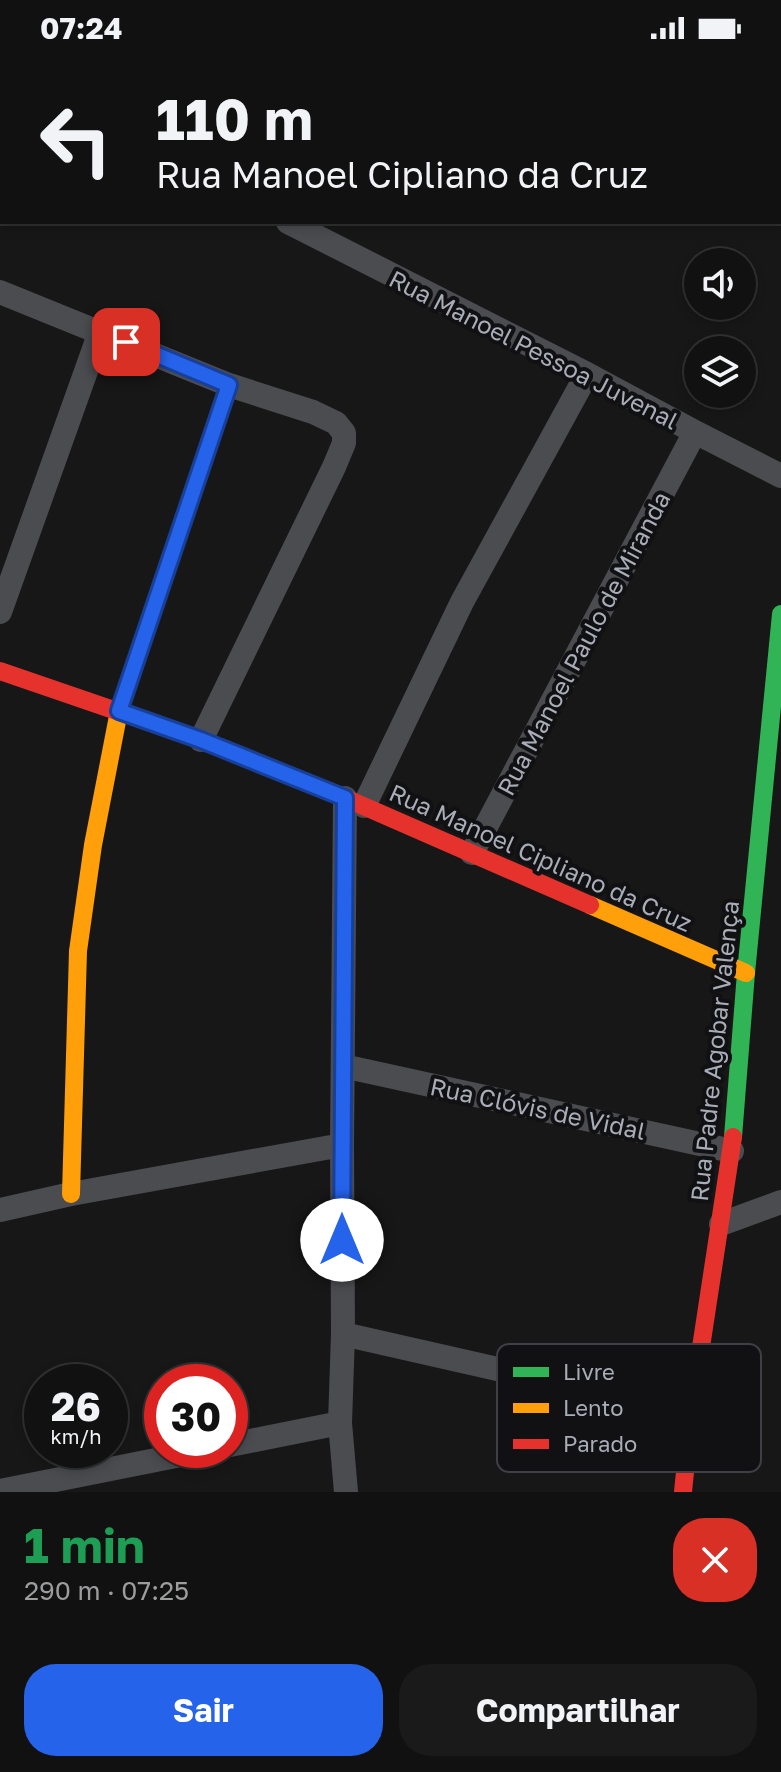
<!DOCTYPE html>
<html lang="pt">
<head>
<meta charset="utf-8">
<style>
  :root { --surface:#111; --page:#1a1a1a; --text:#f1f3f6; --muted:#9c9d9f; --line:#303131; --accent:#2563eb }
  body { margin:0; font-family:"Golos Text",sans-serif; background:var(--page); color:var(--text); height:100vh; display:flex; flex-direction:column; font-size:30px; white-space:nowrap }
  * { box-sizing:border-box; margin:0 }
  p { font-size:26px; color:var(--muted) }
  .icon { flex:none; width:44px; height:44px; fill:none; stroke:currentColor; stroke-width:2; stroke-linecap:round; stroke-linejoin:round }
  .map { position:relative; height:1436px; overflow:hidden }
  .panel { display:flex; flex-direction:column; background:var(--surface); flex:1 }
  .panel>* { flex:none }
  .top-card { position:absolute; left:0px; top:0px; width:782px; height:168px; box-shadow:0 4px 12px #0003,0 0 0 2px var(--line); background:#111; color:var(--text); overflow:hidden }
  .fabs { position:absolute; left:684px; top:192px; display:grid; gap:16px }
  .fabs a { display:grid; place-items:center; width:72px; height:72px; border-radius:50%; background:var(--surface); box-shadow:0 4px 12px #0003,0 0 0 2px var(--line); font-size:40px }
  .speed { position:absolute; left:24px; top:1308px; display:flex; gap:16px; font-size:40px; font-weight:700; text-align:center }
  .speed>* { display:grid; place-content:center; width:104px; height:104px; border-radius:50%; background:var(--surface); box-shadow:0 4px 12px #0003,0 0 0 2px var(--line); line-height:1 }
  .speed small { font-size:20px; font-weight:400 }
  .speed .limit { border:12px solid #d22; background:#fff; color:#111 }
  .pin { position:absolute; display:grid; place-items:center; width:68px; height:68px; color:#fff; margin:-34px; border-radius:16px; box-shadow:0 4px 12px #0006 }
  .me { position:absolute; width:88px; margin:-44px; rotate:0deg; stroke-linejoin:round; filter:drop-shadow(0 0 6px #0008) }
  .turn { display:flex; align-items:center; gap:28px; height:168px; padding:0 24px; font-size:36px }
  .turn .icon { width:104px; height:104px; stroke-width:2.5 }
  .turn b { display:block; font-size:56px; line-height:68px }
  .round { display:grid; place-items:center; flex:none; width:84px; height:84px; border-radius:32px; background:var(--page) }
  .headline { display:flex; align-items:center; justify-content:space-between; height:136px; padding:0 24px }
  h1 { font-size:48px; font-weight:700; line-height:60px; color:#1e9e55 }
  .button { display:flex; gap:16px; margin-top:auto; padding:16px 24px }
  .button a { flex:1; height:92px; border-radius:32px; background:var(--accent); color:#fff; font-size:32px; font-weight:700; line-height:92px; text-align:center }
  .button a+a { background:var(--page); color:var(--text) }
  .status { display:flex; justify-content:space-between; align-items:center; height:56px; padding:0 40px; background:var(--surface); direction:ltr }
  .status svg { height:22px; fill:currentColor }
  .map>svg:first-child { display:block }
  .lines { fill:none; stroke-linecap:round; stroke-linejoin:round }
  .street { stroke:#4b4c50; stroke-width:24 }
  .fast { stroke:#30b455; stroke-width:18 }
  .slow { stroke:#ff9f0a; stroke-width:18 }
  .jam { stroke:#e5322d; stroke-width:18 }
  .route-casing { stroke:#184099; stroke-width:20 }
  .route { stroke:#2563eb; stroke-width:14 }
  .labels { text-anchor:middle; dominant-baseline:central; stroke-width:8; stroke-linejoin:round; paint-order:stroke }
  .street-label { font-size:24px; fill:#a8adb8; stroke:#111113 }
  .key { fill:#111113; stroke:#3e4045; stroke-width:2 }
  .key-label { font-size:22px; fill:#a8adb8 }
</style>
</head>
<body>
<div class="status"><b>07:24</b><svg viewBox="0 0 49 12"><path d="M0 12V9h3v3zM5 12V6h3v6zM10 12V3h3v9zM15 12V0h3v12zM26 1h20v11H26zM47 4h2v5h-2z"/></svg></div>
<div class="map">
<svg width="781" height="1436" viewBox="0 0 781 1436">
  <rect width="100%" height="100%" fill="#171717"/>
  <g class="lines">
    <path class="street" d="M 567,0 L 570,2
      M 758,0 L 761,2
      M 49,2 L 50,0
      M 0,14 L 2,15
      M 780,14 L 781,15
      M 0,100 L 2,96
      M 780,123 L 781,123
      M 288,166 L 587,318 L 695,376 L 781,420
      M 0,236 L 229,329 L 313,356 L 336,367 L 344,377 L 344,387 L 334,411 L 201,684
      M 0,556 L 100,276
      M 345,742 L 342,1089 L 343,1278 L 340,1367 L 346,1436
      M 364,750 L 462,546 L 587,318
      M 472,797 L 695,376
      M 343,1010 L 732,1095
      M 0,1154 L 71,1138 L 342,1089
      M 721,1168 L 781,1146
      M 343,1278 L 691,1357
      M 230,1389 L 340,1367
      M 0,1435 L 206,1394"/>
    <path class="fast" d="M 733,1081 L 746,917 L 781,558"/>
    <path class="slow" d="M 590,849 L 746,917
      M 71,1138 L 78,895 L 93,789 L 119,655 L 140,593"/>
    <path class="jam" d="M 140,593 L 229,329
      M 0,615 L 201,684 L 345,742 L 590,849
      M 683,1436 L 691,1357 L 733,1081"/>
  </g>
  <g class="lines">
    <defs>
      <path id="route" d="M 126,286 L 229,329 L 119,655 L 201,684 L 345,742 L 342,1184"/>
    </defs>
    <use href="#route" class="route-casing"/>
    <use href="#route" class="route"/>
  </g>
  <g class="labels">
    <g class="street-label">
      <text transform="translate(534 293) rotate(27)">Rua Manoel Pessoa Juvenal</text>
      <text transform="translate(583 587) rotate(-62)">Rua Manoel Paulo de Miranda</text>
      <text transform="translate(541 801) rotate(24)">Rua Manoel Cipliano da Cruz</text>
      <text transform="translate(714 995) rotate(-84)">Rua Padre Agobar Valença</text>
      <text transform="translate(538 1052) rotate(12)">Rua Clóvis de Vidal</text>
    </g>
  </g>
  <rect x="497" y="1288" width="264" height="128" rx="12" class="key"/>
  <rect x="513" y="1311" width="36" height="10" fill="#30b455"/>
  <rect x="513" y="1347" width="36" height="10" fill="#ff9f0a"/>
  <rect x="513" y="1383" width="36" height="10" fill="#e5322d"/>
  <g class="key-label">
    <text x="563" y="1324">Livre</text>
    <text x="563" y="1360">Lento</text>
    <text x="563" y="1396">Parado</text>
  </g>
</svg>
<div class="fabs">
<a><svg class="icon" aria-label="sound" viewBox="0 0 24 24"><path d="M4 9h4l5-4v14l-5-4H4zM17 9q2 3 0 6"/></svg></a>
<a><svg class="icon" aria-label="layers" viewBox="0 0 24 24"><path d="M12 4l9 5-9 5-9-5zM3 14l9 5 9-5"/></svg></a>
</div>
<div class="speed"><div>26<small>km/h</small></div><div class="limit">30</div></div>
<div class="pin" style="left:126px;top:286px;background:#d93025"><svg class="icon" aria-label="arrive" viewBox="0 0 24 24"><path d="M6 21V4h12l-3 4 3 4H6"/></svg></div>
<svg class="me" style="left:342px;top:1184px" viewBox="-20 -20 40 40"><circle r="19" fill="#fff"/><path d="M0-13L10 11 0 6-10 11z" fill="#2563eb"/></svg>
<div class="top-card">
<div class="turn"><svg class="icon" aria-label="left" viewBox="0 0 24 24"><path d="M17 20v-9H6M10 6l-5 5 5 5"/></svg><div><b>110 m</b>Rua Manoel Cipliano da Cruz</div></div>
</div>
</div>
<section class="panel">
<div class="headline"><div><h1>1 min</h1><p>290 m · 07:25</p></div><a class="round" style="background:#d93025;color:#fff"><svg class="icon" aria-label="close" viewBox="0 0 24 24"><path d="M6 6l12 12M18 6L6 18"/></svg></a></div>
<div class="button"><a>Sair</a><a>Compartilhar</a></div>
</section>
</body>
</html>
